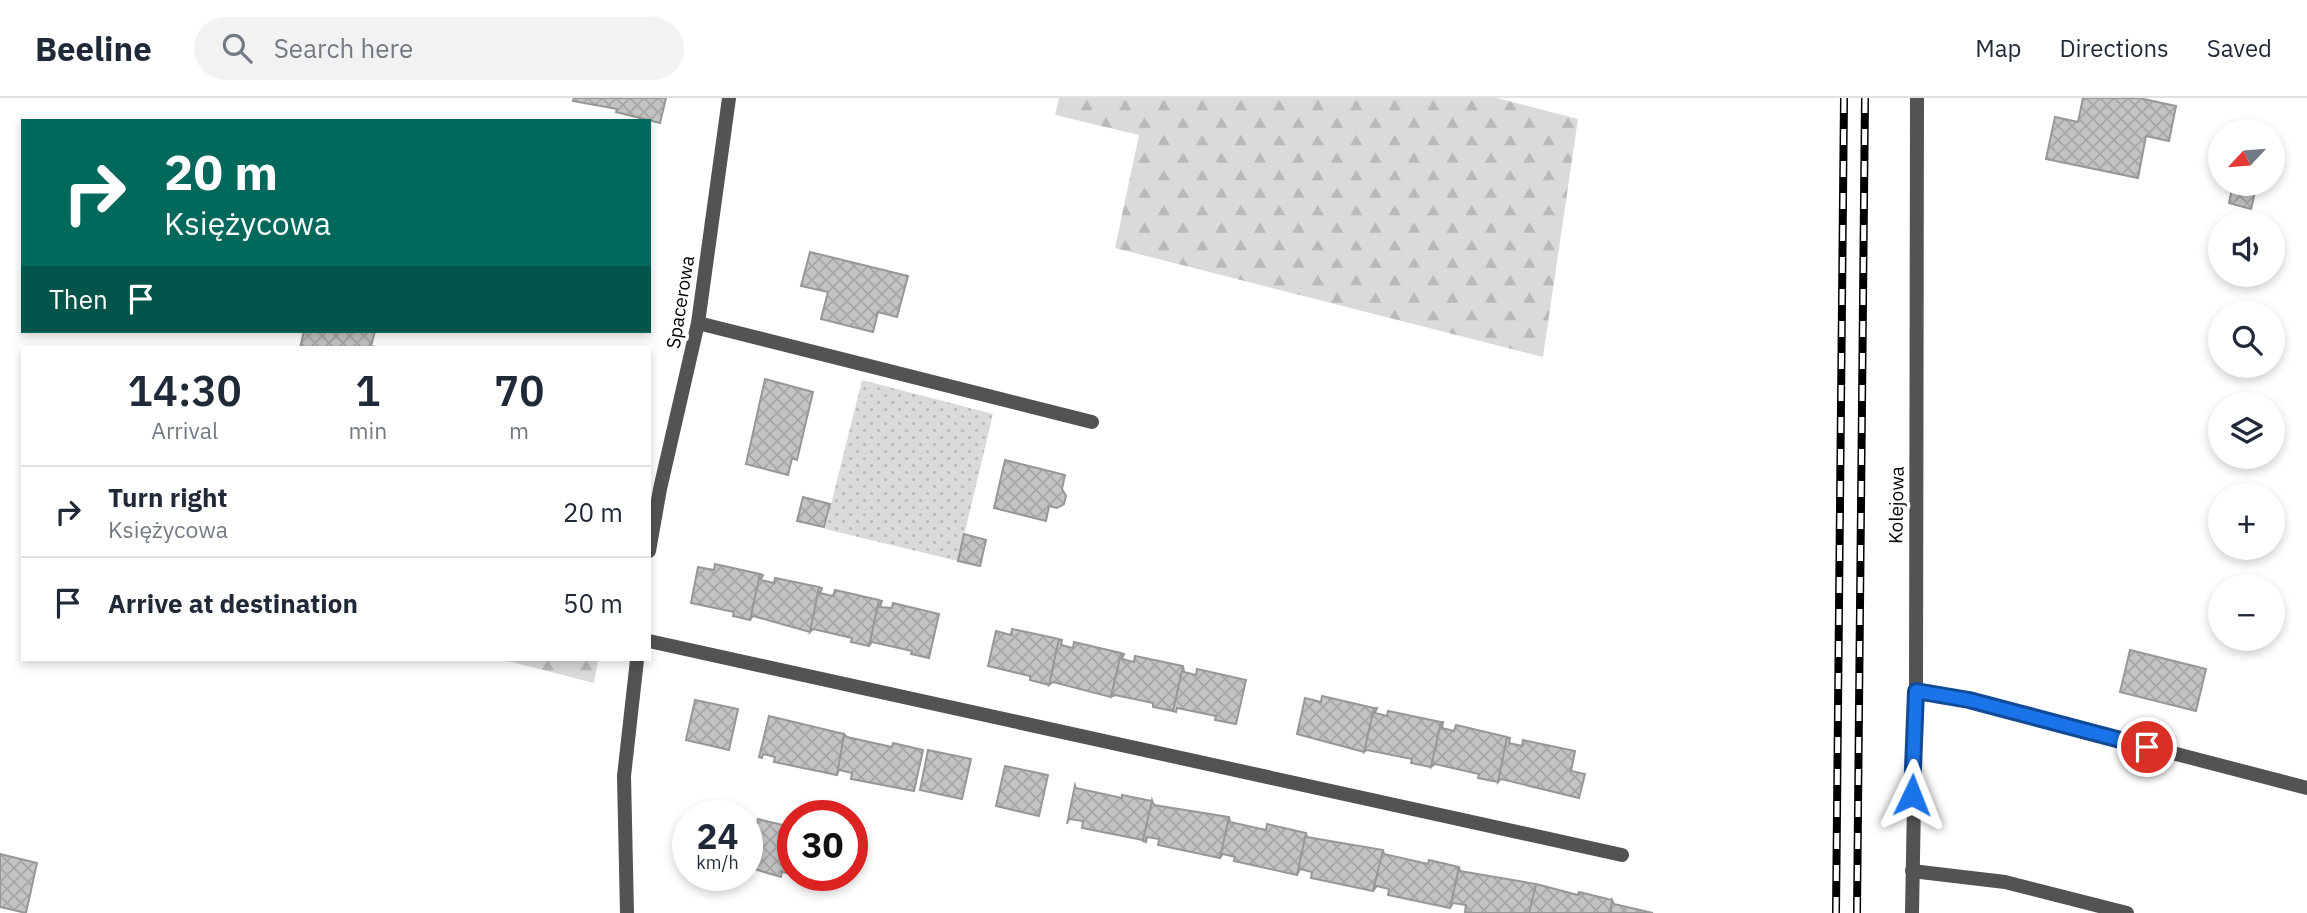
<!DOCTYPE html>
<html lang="en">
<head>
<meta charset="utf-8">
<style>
  :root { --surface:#fff; --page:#f2f2f3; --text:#1f2937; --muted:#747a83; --line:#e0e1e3 }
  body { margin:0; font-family:"IBM Plex Sans",sans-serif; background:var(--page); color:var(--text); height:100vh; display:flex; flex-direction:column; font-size:26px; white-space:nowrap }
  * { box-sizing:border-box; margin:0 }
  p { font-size:23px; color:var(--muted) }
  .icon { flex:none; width:38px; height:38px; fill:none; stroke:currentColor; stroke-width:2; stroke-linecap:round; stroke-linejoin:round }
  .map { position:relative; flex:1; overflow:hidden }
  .panel { position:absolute; left:21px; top:248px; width:630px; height:315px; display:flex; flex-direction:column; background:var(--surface); border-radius:0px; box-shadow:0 4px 10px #0003 }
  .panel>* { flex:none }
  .guide { position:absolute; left:21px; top:21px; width:630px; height:214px; border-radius:0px; box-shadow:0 4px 10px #0003; background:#00695c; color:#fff; overflow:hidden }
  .needle { width:46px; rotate:244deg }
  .fabs { position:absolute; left:2208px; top:21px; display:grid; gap:14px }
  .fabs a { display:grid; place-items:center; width:77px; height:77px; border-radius:50%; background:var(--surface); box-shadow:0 4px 10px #0003; font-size:35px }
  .speed { position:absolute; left:672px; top:702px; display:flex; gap:14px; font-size:35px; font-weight:700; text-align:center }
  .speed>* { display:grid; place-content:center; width:91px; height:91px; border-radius:50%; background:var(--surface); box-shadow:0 4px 10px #0003; line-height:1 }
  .speed small { font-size:18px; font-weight:400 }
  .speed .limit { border:10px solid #d22; background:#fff; color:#111 }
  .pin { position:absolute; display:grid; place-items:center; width:60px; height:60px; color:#fff; margin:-30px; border:4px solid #fff; border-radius:50%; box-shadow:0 2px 7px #0007 }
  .me { position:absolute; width:77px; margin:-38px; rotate:2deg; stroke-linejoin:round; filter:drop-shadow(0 0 5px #0008) }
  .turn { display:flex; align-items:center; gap:24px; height:147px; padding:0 28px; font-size:32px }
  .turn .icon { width:91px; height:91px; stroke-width:2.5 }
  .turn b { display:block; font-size:49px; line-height:60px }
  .then { display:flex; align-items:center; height:66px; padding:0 28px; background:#0003; gap:14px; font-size:26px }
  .eta { display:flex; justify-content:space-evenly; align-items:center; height:119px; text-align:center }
  .eta b { font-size:42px; font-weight:600; line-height:49px }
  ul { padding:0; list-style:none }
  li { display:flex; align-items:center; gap:21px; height:91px; padding:0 28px; border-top:2px solid var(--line) }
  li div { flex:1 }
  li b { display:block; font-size:26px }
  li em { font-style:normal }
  header { display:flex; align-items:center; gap:42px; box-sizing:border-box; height:98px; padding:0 35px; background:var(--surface); border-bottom:2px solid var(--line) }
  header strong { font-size:33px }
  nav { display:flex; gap:38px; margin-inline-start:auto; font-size:24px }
  .search { width:490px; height:63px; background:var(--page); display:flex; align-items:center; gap:18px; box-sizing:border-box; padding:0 24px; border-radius:38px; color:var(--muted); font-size:26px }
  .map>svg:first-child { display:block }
  .grass { fill:url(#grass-dots) }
  .forest { fill:url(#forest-firs) }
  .building { fill:url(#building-cross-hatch); stroke:#979797; stroke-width:2 }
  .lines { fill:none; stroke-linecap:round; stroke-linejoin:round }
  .service { stroke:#535353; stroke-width:14 }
  .minor { stroke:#535353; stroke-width:14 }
  .rail-casing { stroke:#000; stroke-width:8 }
  .rail { stroke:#fff; stroke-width:5; stroke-dasharray:16; stroke-linecap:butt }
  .route-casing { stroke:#114b97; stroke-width:18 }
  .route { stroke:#1a73e8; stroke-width:12 }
  .labels { text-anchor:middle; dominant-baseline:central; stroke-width:7; stroke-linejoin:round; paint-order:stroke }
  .street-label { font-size:19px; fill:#000; stroke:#fff }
</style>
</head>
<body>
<header>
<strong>Beeline</strong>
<div class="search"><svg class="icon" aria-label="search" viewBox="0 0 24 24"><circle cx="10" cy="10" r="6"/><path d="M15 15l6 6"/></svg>Search here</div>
<nav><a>Map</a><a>Directions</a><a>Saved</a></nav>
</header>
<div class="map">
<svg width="2307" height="815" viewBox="0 0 2307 815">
  <defs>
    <pattern id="grass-dots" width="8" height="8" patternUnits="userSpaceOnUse" patternTransform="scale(1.75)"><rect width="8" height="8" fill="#dadada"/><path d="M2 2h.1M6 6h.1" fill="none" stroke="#b9b9b9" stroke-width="1.8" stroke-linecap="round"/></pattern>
    <pattern id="forest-firs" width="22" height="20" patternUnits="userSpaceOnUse" patternTransform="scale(1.75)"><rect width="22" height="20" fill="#dadada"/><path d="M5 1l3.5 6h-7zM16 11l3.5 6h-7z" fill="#b9b9b9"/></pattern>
    <pattern id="building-cross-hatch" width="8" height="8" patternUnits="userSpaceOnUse" patternTransform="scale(1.75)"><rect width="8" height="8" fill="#c3c3c3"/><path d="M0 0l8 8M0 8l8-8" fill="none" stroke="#a6a6a6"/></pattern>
  </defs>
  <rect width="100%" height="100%" fill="#fff"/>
  <path class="grass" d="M 862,282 L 993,316 L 958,463 L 825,431 Z"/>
  <path class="forest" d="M 1059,0 L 1497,0 L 1578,21 L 1543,259 L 1115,150 L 1139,37 L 1055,17 Z
    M 504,562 L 598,562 L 594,585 Z"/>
  <path class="building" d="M 574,0 L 666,0 L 660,25 L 616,14 L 617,11 L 573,3 Z
    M 2083,0 L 2139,0 L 2176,8 L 2169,43 L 2146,38 L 2138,80 L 2046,61 L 2055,19 L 2078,24 Z
    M 2233,86 L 2257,86 L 2251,111 L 2229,105 Z
    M 810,154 L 908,178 L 897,219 L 878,214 L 873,234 L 821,221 L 828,194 L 801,188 Z
    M 304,233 L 375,233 L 371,248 L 379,250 L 300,250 Z
    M 765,281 L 813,294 L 797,362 L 792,360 L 788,377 L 746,366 Z
    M 1005,362 L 1065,377 L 1062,391 L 1066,398 L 1064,406 L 1057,410 L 1049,408 L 1046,423 L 994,410 Z
    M 803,399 L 830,406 L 824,429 L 797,423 Z
    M 964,436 L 986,442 L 980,468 L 958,463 Z
    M 715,466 L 760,476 L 750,522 L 733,518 L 734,514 L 691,505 L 698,469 L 714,472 Z
    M 760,476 L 763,477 L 761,482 L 774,485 L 775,480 L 819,489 L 810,534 L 753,518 L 750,522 Z
    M 819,489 L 822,490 L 820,495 L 833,498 L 835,492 L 879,502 L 869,548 L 851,544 L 852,540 L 813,531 L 810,534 Z
    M 879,502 L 882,503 L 880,509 L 892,510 L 893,505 L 939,516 L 929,560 L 911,556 L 912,553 L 872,544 L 869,548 Z
    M 1012,531 L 1059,541 L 1049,587 L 1030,582 L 1030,578 L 988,568 L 996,533 L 1011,537 Z
    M 1059,541 L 1062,542 L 1061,547 L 1073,550 L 1074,544 L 1121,555 L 1111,599 L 1053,584 L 1049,587 Z
    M 2130,552 L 2206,571 L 2196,613 L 2120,594 Z
    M 1121,555 L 1124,556 L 1122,561 L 1134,564 L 1135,558 L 1183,568 L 1173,613 L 1153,609 L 1153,605 L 1115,597 L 1111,599 Z
    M 1183,568 L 1184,574 L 1196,577 L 1197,571 L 1246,582 L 1236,626 L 1215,622 L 1216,618 L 1177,610 L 1176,614 L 1173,613 Z
    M 1322,598 L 1374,610 L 1364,654 L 1297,636 L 1305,600 L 1321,604 Z
    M 695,602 L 738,611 L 729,652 L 686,642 Z
    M 1374,610 L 1377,610 L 1375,615 L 1387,618 L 1388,613 L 1441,624 L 1431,669 L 1411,665 L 1412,661 L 1367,652 L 1364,654 Z
    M 769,618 L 844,636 L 837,677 L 774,664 L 775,659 L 763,656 L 762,660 L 759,659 Z
    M 1441,624 L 1443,624 L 1442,630 L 1454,633 L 1456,627 L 1507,639 L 1498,684 L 1478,680 L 1479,676 L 1435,666 L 1431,669 Z
    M 844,636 L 847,639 L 892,649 L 893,645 L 923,652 L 914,693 L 851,681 L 852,675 L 839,672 L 837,677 Z
    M 1507,639 L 1510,640 L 1509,645 L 1522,648 L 1523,642 L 1575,653 L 1571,673 L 1585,676 L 1579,700 L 1501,681 L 1498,684 Z
    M 928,652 L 971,661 L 962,701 L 920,692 Z
    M 1005,668 L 1048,677 L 1039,718 L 996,708 Z
    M 1075,687 L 1076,690 L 1122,700 L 1122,697 L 1152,703 L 1143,742 L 1082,730 L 1083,723 L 1069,721 L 1067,726 Z
    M 1152,702 L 1154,707 L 1229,719 L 1220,760 L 1158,747 L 1159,741 L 1147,739 L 1146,744 L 1143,743 Z
    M 1229,719 L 1230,724 L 1266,732 L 1267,726 L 1306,735 L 1297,777 L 1234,763 L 1235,759 L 1223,756 L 1220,760 Z
    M 758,721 L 791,729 L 793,776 L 782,774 L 781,779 L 747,769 L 747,729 L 756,730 Z
    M 1306,735 L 1307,739 L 1383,752 L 1373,793 L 1311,780 L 1312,774 L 1300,771 L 1297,777 Z
    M 1383,752 L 1384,756 L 1428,766 L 1429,762 L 1459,769 L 1450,810 L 1388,797 L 1389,791 L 1377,788 L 1373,793 Z
    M 0,756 L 37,765 L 26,815 L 0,809 Z
    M 1459,769 L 1460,773 L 1536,786 L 1529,815 L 1471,815 L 1465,814 L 1466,807 L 1453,805 L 1450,810 Z
    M 1536,786 L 1578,797 L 1579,794 L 1612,802 L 1610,815 L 1529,815 Z
    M 1612,802 L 1614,806 L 1653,815 L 1610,815 Z"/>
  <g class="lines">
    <path class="service" d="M 698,225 L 1092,324
      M 649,543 L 1622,757
      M 1912,773 L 2005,784 L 2127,815"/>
    <path class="minor" d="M 649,453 L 660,391 L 698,225 L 729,0
      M 1916,593 L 1969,602 L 2307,690
      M 627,815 L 624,678 L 637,562
      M 1912,815 L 1916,593 L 1917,0"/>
    <defs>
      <path id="rail" d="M 1836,815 L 1844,0
        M 1857,815 L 1865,0"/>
    </defs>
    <use href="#rail" class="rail-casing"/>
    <use href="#rail" class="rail"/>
  </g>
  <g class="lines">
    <defs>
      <path id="route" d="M 1912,697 L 1916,593 L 1969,602 L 2147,649"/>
    </defs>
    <use href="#route" class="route-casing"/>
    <use href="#route" class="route"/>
  </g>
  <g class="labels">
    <g class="street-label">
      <text transform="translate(680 204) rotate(-81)">Spacerowa</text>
      <text transform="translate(1896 407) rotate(-89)">Kolejowa</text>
    </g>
  </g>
</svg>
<div class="fabs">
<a><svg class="needle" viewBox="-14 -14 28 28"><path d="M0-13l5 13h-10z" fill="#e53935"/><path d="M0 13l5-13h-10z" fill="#747a83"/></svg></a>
<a><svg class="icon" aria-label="sound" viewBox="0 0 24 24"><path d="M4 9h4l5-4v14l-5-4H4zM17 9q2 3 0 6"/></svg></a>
<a><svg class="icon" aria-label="search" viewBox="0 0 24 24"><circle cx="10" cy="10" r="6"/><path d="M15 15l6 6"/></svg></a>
<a><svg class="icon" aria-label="layers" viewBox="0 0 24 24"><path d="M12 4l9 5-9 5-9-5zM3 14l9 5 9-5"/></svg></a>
<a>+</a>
<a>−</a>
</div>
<div class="speed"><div>24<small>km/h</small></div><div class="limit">30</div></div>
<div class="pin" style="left:2147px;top:649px;background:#d93025"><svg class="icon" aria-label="arrive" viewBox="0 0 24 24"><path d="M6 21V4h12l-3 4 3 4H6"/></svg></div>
<svg class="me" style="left:1912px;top:697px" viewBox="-20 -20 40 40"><path d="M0-17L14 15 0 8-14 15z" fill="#1a73e8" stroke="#fff" stroke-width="4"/></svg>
<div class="guide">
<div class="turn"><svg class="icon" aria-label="right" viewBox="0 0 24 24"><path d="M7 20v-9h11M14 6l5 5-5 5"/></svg><div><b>20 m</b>Księżycowa</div></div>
<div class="then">Then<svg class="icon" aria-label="arrive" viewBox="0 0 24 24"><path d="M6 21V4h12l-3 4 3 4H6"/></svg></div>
</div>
<section class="panel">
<div class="eta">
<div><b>14:30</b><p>Arrival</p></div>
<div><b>1</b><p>min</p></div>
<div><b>70</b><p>m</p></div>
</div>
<ul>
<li><svg class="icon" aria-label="right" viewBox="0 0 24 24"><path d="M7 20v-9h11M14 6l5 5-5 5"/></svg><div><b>Turn right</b><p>Księżycowa</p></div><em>20 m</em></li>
<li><svg class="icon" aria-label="arrive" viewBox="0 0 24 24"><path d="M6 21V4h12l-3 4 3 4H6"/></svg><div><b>Arrive at destination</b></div><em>50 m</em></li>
</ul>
</section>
</div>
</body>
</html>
